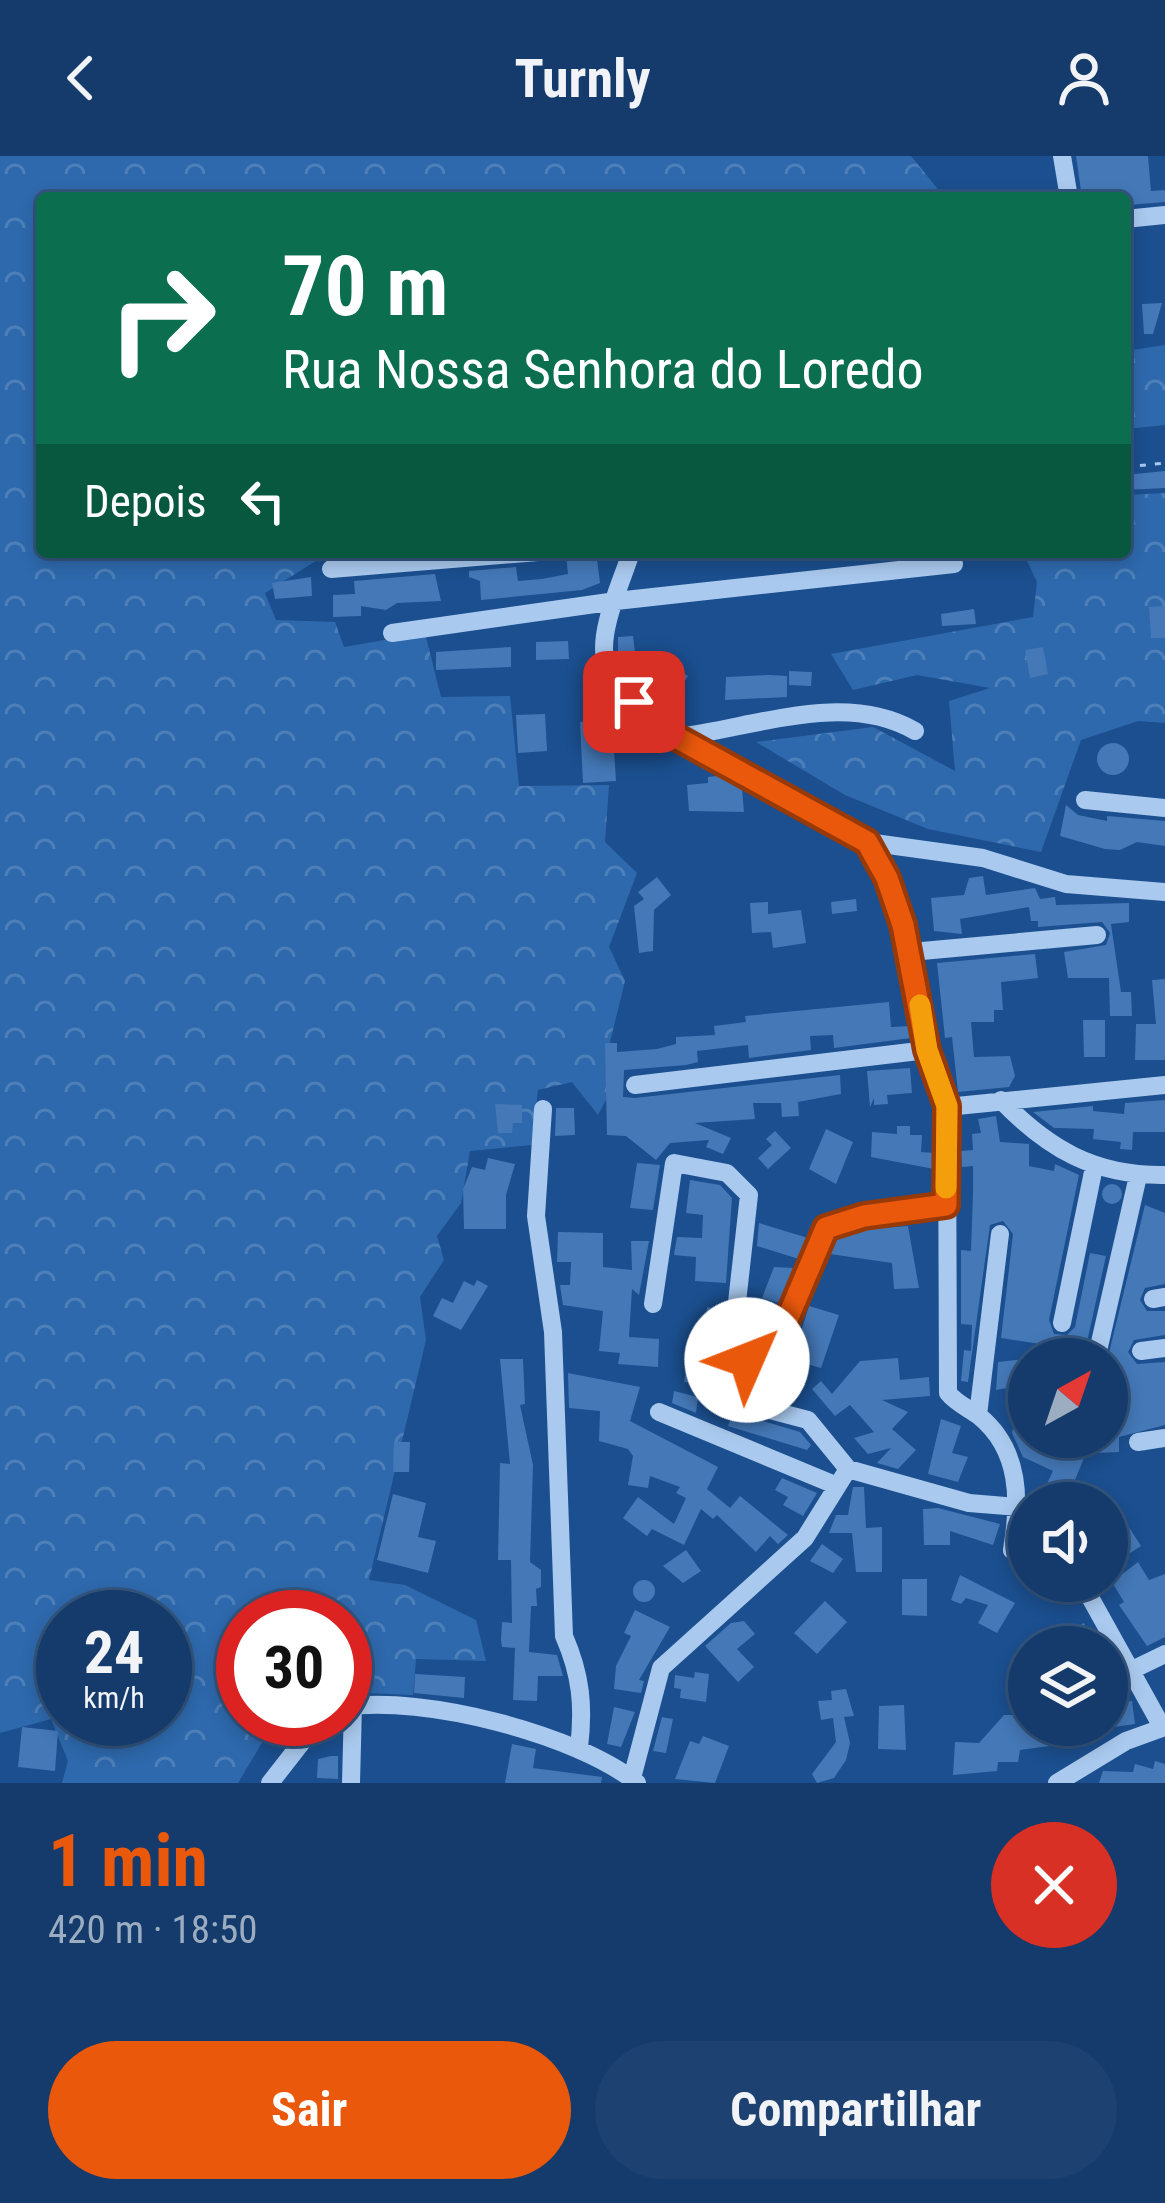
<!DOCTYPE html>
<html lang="pt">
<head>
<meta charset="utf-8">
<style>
  :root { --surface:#143b6b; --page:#1d4271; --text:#f1f3f6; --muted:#9dadc1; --line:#33557e; --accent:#ea580c }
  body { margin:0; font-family:"Roboto Condensed",sans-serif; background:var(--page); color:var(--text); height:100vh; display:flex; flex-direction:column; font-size:45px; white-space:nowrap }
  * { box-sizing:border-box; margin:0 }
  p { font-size:39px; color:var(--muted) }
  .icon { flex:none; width:66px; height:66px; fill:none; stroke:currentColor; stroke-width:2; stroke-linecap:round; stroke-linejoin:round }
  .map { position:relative; height:1627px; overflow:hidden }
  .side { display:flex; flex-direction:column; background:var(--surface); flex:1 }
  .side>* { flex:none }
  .hud { position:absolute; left:36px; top:36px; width:1095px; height:366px; border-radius:12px; box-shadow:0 6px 18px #0003,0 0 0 3px var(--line); background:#0b6e4f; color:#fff; overflow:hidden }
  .needle { width:78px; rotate:40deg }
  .controls { position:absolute; left:1008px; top:1182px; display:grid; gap:24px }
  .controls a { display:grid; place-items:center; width:120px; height:120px; border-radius:50%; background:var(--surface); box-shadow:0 6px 18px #0003,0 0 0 3px var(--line); font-size:60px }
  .speed { position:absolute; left:36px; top:1434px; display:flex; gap:24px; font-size:60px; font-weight:700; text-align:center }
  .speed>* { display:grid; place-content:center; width:156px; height:156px; border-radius:50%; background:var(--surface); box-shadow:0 6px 18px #0003,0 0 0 3px var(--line); line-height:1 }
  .speed small { font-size:30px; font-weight:400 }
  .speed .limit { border:18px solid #d22; background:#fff; color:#111 }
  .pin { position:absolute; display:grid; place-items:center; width:102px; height:102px; color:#fff; margin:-51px; border-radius:24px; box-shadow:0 6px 18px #0006 }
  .me { position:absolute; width:132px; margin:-66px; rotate:46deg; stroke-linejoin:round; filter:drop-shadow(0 0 9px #0008) }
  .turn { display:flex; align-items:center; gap:42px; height:252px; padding:0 48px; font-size:54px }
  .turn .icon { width:156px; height:156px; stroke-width:2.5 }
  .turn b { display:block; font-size:84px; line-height:102px }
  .then { display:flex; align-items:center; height:114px; padding:0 48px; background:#0003; gap:24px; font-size:45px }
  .round { display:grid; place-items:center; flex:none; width:126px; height:126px; border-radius:63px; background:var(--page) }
  .head { display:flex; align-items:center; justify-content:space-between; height:204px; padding:0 48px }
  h1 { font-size:72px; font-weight:700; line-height:90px; color:var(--accent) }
  .action { display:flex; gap:24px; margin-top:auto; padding:24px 48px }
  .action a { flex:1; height:138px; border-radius:72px; background:var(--accent); color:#fff; font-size:48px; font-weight:700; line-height:138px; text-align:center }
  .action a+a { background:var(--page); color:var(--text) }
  header { display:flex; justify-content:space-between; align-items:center; height:156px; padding:0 48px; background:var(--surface); font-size:54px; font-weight:700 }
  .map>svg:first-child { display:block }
  .forest { fill:url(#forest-crowns); fill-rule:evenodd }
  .building { fill:#4478b7 }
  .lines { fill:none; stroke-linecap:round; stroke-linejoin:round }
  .path { stroke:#a9c9ee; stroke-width:3; stroke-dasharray:6 9; stroke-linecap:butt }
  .minor { stroke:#a9c9ee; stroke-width:18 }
  .route-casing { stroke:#983908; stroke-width:30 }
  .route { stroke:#ea580c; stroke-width:21 }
  .slow { stroke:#f59e0b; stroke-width:21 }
</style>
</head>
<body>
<header><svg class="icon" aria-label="back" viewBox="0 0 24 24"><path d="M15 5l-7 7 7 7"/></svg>Turnly<svg class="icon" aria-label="person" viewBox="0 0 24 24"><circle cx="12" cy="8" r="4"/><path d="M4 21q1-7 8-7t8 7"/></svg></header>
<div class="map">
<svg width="1165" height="1627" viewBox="0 0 1165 1627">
  <defs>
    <pattern id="forest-crowns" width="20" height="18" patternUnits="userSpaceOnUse" patternTransform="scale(3)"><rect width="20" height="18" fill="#2e69ad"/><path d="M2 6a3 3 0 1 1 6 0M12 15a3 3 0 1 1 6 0" fill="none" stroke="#4d80b9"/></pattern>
  </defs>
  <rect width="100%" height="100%" fill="#1b4f8f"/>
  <path class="forest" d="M 0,0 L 911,0 L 945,42 L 42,42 L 42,396 L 330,396 L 265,437 L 276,464 L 335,466 L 344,491 L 425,477 L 441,541 L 510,540 L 519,630 L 609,629 L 605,686 L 637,717 L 609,791 L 625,825 L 610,886 L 608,940 L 598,959 L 572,926 L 538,934 L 532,989 L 470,995 L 461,1047 L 437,1080 L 444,1104 L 420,1141 L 426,1184 L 369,1424 L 405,1429 L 476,1464 L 486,1505 L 416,1503 L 413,1539 L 345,1536 L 345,1461 L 243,1461 L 243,1563 L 284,1563 L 273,1568 L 238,1627 L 62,1627 L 68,1605 L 51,1563 L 0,1577 ZM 63,1461 L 165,1461 L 165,1563 L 63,1563 Z
    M 1165,189 L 1165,269 L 1125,273 L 1125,195 Z
    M 1165,337 L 1165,567 L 1138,565 L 1081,584 L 1041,696 L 928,673 L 845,639 L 756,586 L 873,571 L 955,615 L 949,545 L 990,532 L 917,519 L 853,534 L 831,498 L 1033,461 L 1037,426 L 1023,396 L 1125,396 L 1125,339 Z"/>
  <path class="building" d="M 1076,0 L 1148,0 L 1151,35 L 1165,34 L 1165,46 L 1128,49 L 1127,42 L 1082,42 Z
    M 1162,147 L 1153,178 L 1144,178 L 1142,148 Z
    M 1165,315 L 1165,332 L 1125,334 L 1125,319 Z
    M 596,396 L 600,427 L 582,434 L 481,444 L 480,425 L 469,421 L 469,415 L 516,411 L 518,425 L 542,423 L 568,418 L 566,398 Z
    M 435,418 L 441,445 L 397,447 L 386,454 L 361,450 L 361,460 L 333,461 L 333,439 L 355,438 L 354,425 Z
    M 311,421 L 312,440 L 275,443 L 272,427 Z
    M 1165,450 L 1165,482 L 1151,482 L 1149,451 Z
    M 974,453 L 976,468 L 942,470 L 941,458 Z
    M 633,480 L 635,497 L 618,498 L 618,481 Z
    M 568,485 L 569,503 L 536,504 L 536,486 Z
    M 511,491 L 511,511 L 436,514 L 436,496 Z
    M 1043,491 L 1048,518 L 1030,522 L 1025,494 Z
    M 665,504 L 688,520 L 672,544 L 649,528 Z
    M 789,515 L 812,516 L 811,530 L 789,529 Z
    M 769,519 L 787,520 L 787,541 L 725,544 L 726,521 Z
    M 545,558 L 547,595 L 518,597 L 516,559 Z
    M 612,563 L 616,625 L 583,627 L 580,566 Z
    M1097 603a16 16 0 1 1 32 0a16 16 0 1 1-32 0Z
    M 717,620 L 742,633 L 744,656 L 689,655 L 687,629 L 708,627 L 708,621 Z
    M 1066,649 L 1078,659 L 1107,665 L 1107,660 L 1165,665 L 1165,690 L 1137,686 L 1120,694 L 1105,693 L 1060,680 Z
    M 983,720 L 986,739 L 1035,732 L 1040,743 L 1055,741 L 1056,749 L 1129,747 L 1129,766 L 1111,768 L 1121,836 L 1131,836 L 1132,860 L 1110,860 L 1109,822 L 1068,822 L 1064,796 L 1106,789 L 1110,777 L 1102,766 L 1038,771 L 1038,765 L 1031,765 L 1029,751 L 960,763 L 962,778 L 934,775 L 931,742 L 964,739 L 969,722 Z
    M 657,721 L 671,739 L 654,754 L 653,795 L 639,797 L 634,750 L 644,743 L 638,736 Z
    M 856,743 L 857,755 L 832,758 L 831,746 Z
    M 768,746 L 768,758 L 801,754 L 806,787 L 773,792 L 771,776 L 752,777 L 750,747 Z
    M 1035,798 L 1038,822 L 1001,826 L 1003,854 L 994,854 L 994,866 L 971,866 L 974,901 L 1010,900 L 1015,920 L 1009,931 L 958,936 L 952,881 L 945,882 L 937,807 Z
    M 1165,823 L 1165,904 L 1135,904 L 1136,868 L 1156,868 L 1152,824 Z
    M 889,846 L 891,871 L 909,870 L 911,882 L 834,892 L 833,879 L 810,880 L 811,894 L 749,902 L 748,889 L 697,895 L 698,906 L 686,909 L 624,914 L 623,941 L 635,942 L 840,919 L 841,938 L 798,946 L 799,960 L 782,961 L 781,947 L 753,947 L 755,963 L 695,967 L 731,982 L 723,998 L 706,991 L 709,984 L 670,987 L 656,1004 L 626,980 L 607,979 L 605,887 L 617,887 L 617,896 L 657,893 L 676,888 L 676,881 L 715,879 L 714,870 L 746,866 L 745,860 Z
    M 1083,864 L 1105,864 L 1105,901 L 1084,901 Z
    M 910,912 L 912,937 L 887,939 L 888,948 L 874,949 L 874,942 L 870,951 L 867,915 Z
    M 1165,944 L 1165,976 L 1133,976 L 1132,994 L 1120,993 L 1121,986 L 1093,983 L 1094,973 L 1054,972 L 1033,956 L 1093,950 L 1093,955 L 1124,958 L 1125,947 Z
    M 495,948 L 522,949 L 522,967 L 513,967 L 512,977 L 498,977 Z
    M 556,952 L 574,952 L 575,979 L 555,980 Z
    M 996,960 L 1000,986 L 1029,988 L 1029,1010 L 1054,1015 L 1055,1008 L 1079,1019 L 1049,1164 L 1054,1178 L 1067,1179 L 1075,1171 L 1090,1097 L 1106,1100 L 1085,1195 L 1001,1182 L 1013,1078 L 1003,1065 L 990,1069 L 968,1226 L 961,1225 L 964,1194 L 971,1195 L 972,1169 L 961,1168 L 961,1094 L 971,1095 L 973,1037 L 973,1010 L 962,1011 L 961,995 L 973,994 L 972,978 L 981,977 L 978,963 Z
    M 897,970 L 910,970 L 910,979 L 922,979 L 921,996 L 934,997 L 934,1013 L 871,1001 L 872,976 L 897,978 Z
    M 826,973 L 853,986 L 836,1028 L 809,1013 Z
    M 775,975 L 791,992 L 768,1013 L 758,1002 L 772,989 L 766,983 Z
    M 488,1002 L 515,1008 L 506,1039 L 506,1073 L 464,1073 L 463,1033 L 472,1011 L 485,1014 Z
    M 637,1007 L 660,1009 L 653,1054 L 630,1052 Z
    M 690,1024 L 720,1029 L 732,1042 L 726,1127 L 695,1125 L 696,1101 L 674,1099 L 677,1081 L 702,1082 L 703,1059 L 686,1057 Z
    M1102 1038a10 10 0 1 1 20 0a10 10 0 1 1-20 0Z
    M 1145,1049 L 1165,1057 L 1165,1128 L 1145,1132 L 1140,1144 L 1147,1155 L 1165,1155 L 1165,1179 L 1134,1184 L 1128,1196 L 1137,1208 L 1165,1206 L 1165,1269 L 1119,1281 L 1119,1296 L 1096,1297 L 1095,1281 L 1107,1281 L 1107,1205 Z
    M 759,1067 L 808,1082 L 799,1103 L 757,1090 Z
    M 908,1070 L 919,1132 L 894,1133 L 892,1107 L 830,1098 L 836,1084 L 867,1073 Z
    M 558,1076 L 603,1077 L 603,1111 L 632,1114 L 631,1085 L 649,1085 L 639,1139 L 632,1133 L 629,1181 L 659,1183 L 658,1211 L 618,1208 L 620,1197 L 599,1195 L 603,1155 L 563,1149 L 560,1129 L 570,1129 L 571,1106 L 557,1106 Z
    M 774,1111 L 795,1112 L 780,1147 L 762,1142 Z
    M 477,1124 L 488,1130 L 461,1174 L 433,1160 L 442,1142 L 453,1147 L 464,1125 L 474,1130 Z
    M 809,1150 L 839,1159 L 821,1212 L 792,1204 Z
    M 707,1151 L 723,1153 L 721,1203 L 745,1217 L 792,1220 L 790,1240 L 684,1226 L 689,1201 L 702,1203 Z
    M 898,1202 L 900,1224 L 929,1221 L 930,1240 L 882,1244 L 908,1256 L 892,1273 L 916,1294 L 898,1313 L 877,1307 L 891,1292 L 868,1298 L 854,1282 L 874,1276 L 850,1249 L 835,1260 L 812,1233 L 821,1225 L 832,1238 L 860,1205 Z
    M 500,1203 L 523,1203 L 525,1248 L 520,1249 L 533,1309 L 530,1406 L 541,1414 L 541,1431 L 536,1433 L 537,1450 L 531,1450 L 529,1496 L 557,1499 L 563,1520 L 538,1520 L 537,1545 L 513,1544 L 515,1492 L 502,1491 L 501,1484 L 502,1466 L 512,1467 L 511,1404 L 498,1404 L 500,1307 L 510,1308 Z
    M 1026,1203 L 1029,1228 L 996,1234 L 998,1206 Z
    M 568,1217 L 640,1231 L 630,1265 L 718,1311 L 707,1333 L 730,1352 L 740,1340 L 788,1379 L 778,1388 L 770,1380 L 756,1396 L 717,1359 L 713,1363 L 701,1353 L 684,1389 L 652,1373 L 647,1380 L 623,1362 L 638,1341 L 674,1368 L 686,1342 L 676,1337 L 680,1331 L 650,1320 L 648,1332 L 628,1329 L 633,1300 L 628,1293 L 599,1285 L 600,1255 L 569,1252 Z
    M 674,1235 L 698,1241 L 696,1257 L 672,1247 Z
    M 1017,1251 L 1029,1254 L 1029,1281 L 1067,1281 L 1089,1290 L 1070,1336 L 1046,1330 L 1053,1315 L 1023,1301 L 1012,1277 Z
    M 733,1256 L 800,1276 L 811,1289 L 807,1294 L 728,1270 Z
    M 941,1263 L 961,1270 L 952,1297 L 968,1301 L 958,1326 L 928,1318 Z
    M 394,1286 L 410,1286 L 409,1316 L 393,1316 Z
    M 782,1322 L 817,1337 L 803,1360 L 783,1349 L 788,1341 L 775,1334 Z
    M 853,1331 L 864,1331 L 866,1372 L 882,1371 L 882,1416 L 856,1416 L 852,1377 L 829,1377 L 836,1359 L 848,1359 Z
    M 393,1338 L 426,1347 L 418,1381 L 436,1385 L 428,1417 L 377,1404 Z
    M 938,1352 L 1000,1368 L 993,1389 L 950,1375 L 950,1389 L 924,1389 L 923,1353 Z
    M 1125,1365 L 1141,1390 L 1127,1399 L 1111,1374 Z
    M 822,1388 L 843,1403 L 833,1417 L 810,1405 Z
    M 686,1394 L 701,1415 L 683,1427 L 663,1410 Z
    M 1138,1406 L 1149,1424 L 1165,1418 L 1165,1481 L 1147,1490 L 1119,1449 L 1124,1446 L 1112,1426 Z
    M 960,1419 L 1015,1447 L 997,1477 L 978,1467 L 988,1449 L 966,1442 L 961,1448 L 951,1444 Z
    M 902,1423 L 927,1423 L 927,1460 L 902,1459 Z
    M633 1435a11 11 0 1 1 22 0a11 11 0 1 1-22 0Z
    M 825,1445 L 847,1466 L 817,1498 L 794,1477 Z
    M 635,1454 L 670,1471 L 639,1524 L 644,1525 L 641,1537 L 614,1533 L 616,1510 L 631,1480 L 624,1477 Z
    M 744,1465 L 755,1478 L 737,1493 L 754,1511 L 738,1526 L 705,1490 L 731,1467 Z
    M 1084,1467 L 1092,1483 L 1085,1491 L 1062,1491 L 1057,1480 Z
    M 695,1516 L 709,1518 L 706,1546 L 680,1542 L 681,1533 L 674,1532 L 675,1519 L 694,1522 Z
    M 415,1518 L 465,1521 L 464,1542 L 414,1537 Z
    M 846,1533 L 854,1560 L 844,1561 L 850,1587 L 846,1604 L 834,1622 L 817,1627 L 812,1618 L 836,1586 L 833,1562 L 821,1564 L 818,1545 L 832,1544 L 831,1535 Z
    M 1132,1545 L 1135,1568 L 1107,1572 L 1107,1547 Z
    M 904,1549 L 906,1594 L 878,1593 L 879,1550 Z
    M 614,1551 L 635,1556 L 621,1591 L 607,1588 Z
    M 1004,1559 L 1018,1559 L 1019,1566 L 1029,1569 L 1062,1569 L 1064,1588 L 1020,1594 L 1018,1606 L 998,1606 L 997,1615 L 953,1619 L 955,1586 L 979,1587 Z
    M 662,1561 L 673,1563 L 666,1597 L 653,1595 Z
    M 22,1571 L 58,1575 L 55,1615 L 18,1611 Z
    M 703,1580 L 729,1590 L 715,1627 L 675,1623 L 690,1585 L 699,1588 Z
    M 512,1588 L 536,1593 L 533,1612 L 602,1621 L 601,1627 L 505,1627 Z
    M 331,1600 L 338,1600 L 338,1623 L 317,1622 L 318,1603 Z
    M 1155,1605 L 1165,1608 L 1165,1627 L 1099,1627 L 1103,1615 L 1133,1616 L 1135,1608 L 1153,1613 Z"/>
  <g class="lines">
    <path class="path" d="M 1125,311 L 1165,307"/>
    <path class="minor" d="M 1062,0 L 1069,42
      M 1125,63 L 1165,59
      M 631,396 C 622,426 599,472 605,503 C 617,567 795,644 851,674 L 867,686 L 888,721 L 911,796 L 927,894 L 947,951 L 948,1237 C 956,1247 968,1252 979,1260 C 1021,1294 1020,1346 1012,1394 L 1029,1402
      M 331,413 L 538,396
      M 392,477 L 616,445 L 954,408
      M 677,581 C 754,572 844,534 915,575
      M 1085,644 L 1165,652
      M 867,686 L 983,702 L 1066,728 L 1165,736
      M 911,796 L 1097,779
      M 635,929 L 927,894
      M 1001,944 C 1048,993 1095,1020 1165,1019
      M 947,951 L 1165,929
      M 543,953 L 536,1060 L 553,1176 L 564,1480 C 581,1519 584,1550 579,1592
      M 1153,1143 L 1165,1141
      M 653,1148 L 674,1007 L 727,1017 L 749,1039 L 732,1191 L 747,1204 L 769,1199 L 777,1189 L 826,1073 L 864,1060 L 946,1049
      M 1062,1167 L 1094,1011
      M 1098,1195 L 1138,1020
      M 1141,1195 L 1165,1192
      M 743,1247 L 808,1264 L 848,1313
      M 659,1256 L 835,1329
      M 978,1259 L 1000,1078
      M 1138,1286 L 1165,1282
      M 1081,1425 L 1162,1571
      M 1132,1514 L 1165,1498
      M 345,1551 C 423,1539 576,1578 637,1627
      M 632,1622 L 661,1512 L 805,1382 L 848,1313 L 969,1347 L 1019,1351
      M 270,1627 L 320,1563
      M 351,1627 L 353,1549
      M 1057,1627 L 1126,1585 L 1165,1571"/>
  </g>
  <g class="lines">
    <defs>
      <path id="route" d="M 634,546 L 676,581 L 867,686 L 887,722 L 903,769 L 927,894 L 947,950 L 946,1049 L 864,1060 L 826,1072 L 776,1190 L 769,1199 L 747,1204"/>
    </defs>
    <use href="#route" class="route-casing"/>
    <use href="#route" class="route"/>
    <path class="slow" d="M 920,849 L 927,894 L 947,950 L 946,1032"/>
  </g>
</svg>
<div class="controls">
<a><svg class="needle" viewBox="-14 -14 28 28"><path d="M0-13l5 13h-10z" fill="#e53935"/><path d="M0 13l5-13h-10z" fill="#9dadc1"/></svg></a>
<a><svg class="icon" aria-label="sound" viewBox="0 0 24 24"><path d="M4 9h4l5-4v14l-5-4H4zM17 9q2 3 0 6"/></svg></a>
<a><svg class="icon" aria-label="layers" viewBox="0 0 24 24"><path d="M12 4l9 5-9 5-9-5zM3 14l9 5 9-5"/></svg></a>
</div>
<div class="speed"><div>24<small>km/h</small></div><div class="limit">30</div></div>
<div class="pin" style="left:634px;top:546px;background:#d93025"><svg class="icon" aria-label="arrive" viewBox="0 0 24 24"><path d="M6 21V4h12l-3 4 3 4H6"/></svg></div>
<svg class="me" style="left:747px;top:1204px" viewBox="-20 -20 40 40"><circle r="19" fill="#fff"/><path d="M0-13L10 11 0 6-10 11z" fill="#ea580c"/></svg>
<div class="hud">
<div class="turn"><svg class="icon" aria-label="right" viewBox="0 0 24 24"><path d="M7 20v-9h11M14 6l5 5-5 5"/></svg><div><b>70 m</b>Rua Nossa Senhora do Loredo</div></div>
<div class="then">Depois<svg class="icon" aria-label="left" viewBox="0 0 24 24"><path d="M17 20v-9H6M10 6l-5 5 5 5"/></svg></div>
</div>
</div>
<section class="side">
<div class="head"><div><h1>1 min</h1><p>420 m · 18:50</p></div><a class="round" style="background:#d93025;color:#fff"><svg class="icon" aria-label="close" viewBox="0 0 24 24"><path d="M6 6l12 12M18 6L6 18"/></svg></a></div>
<div class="action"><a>Sair</a><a>Compartilhar</a></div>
</section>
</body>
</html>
